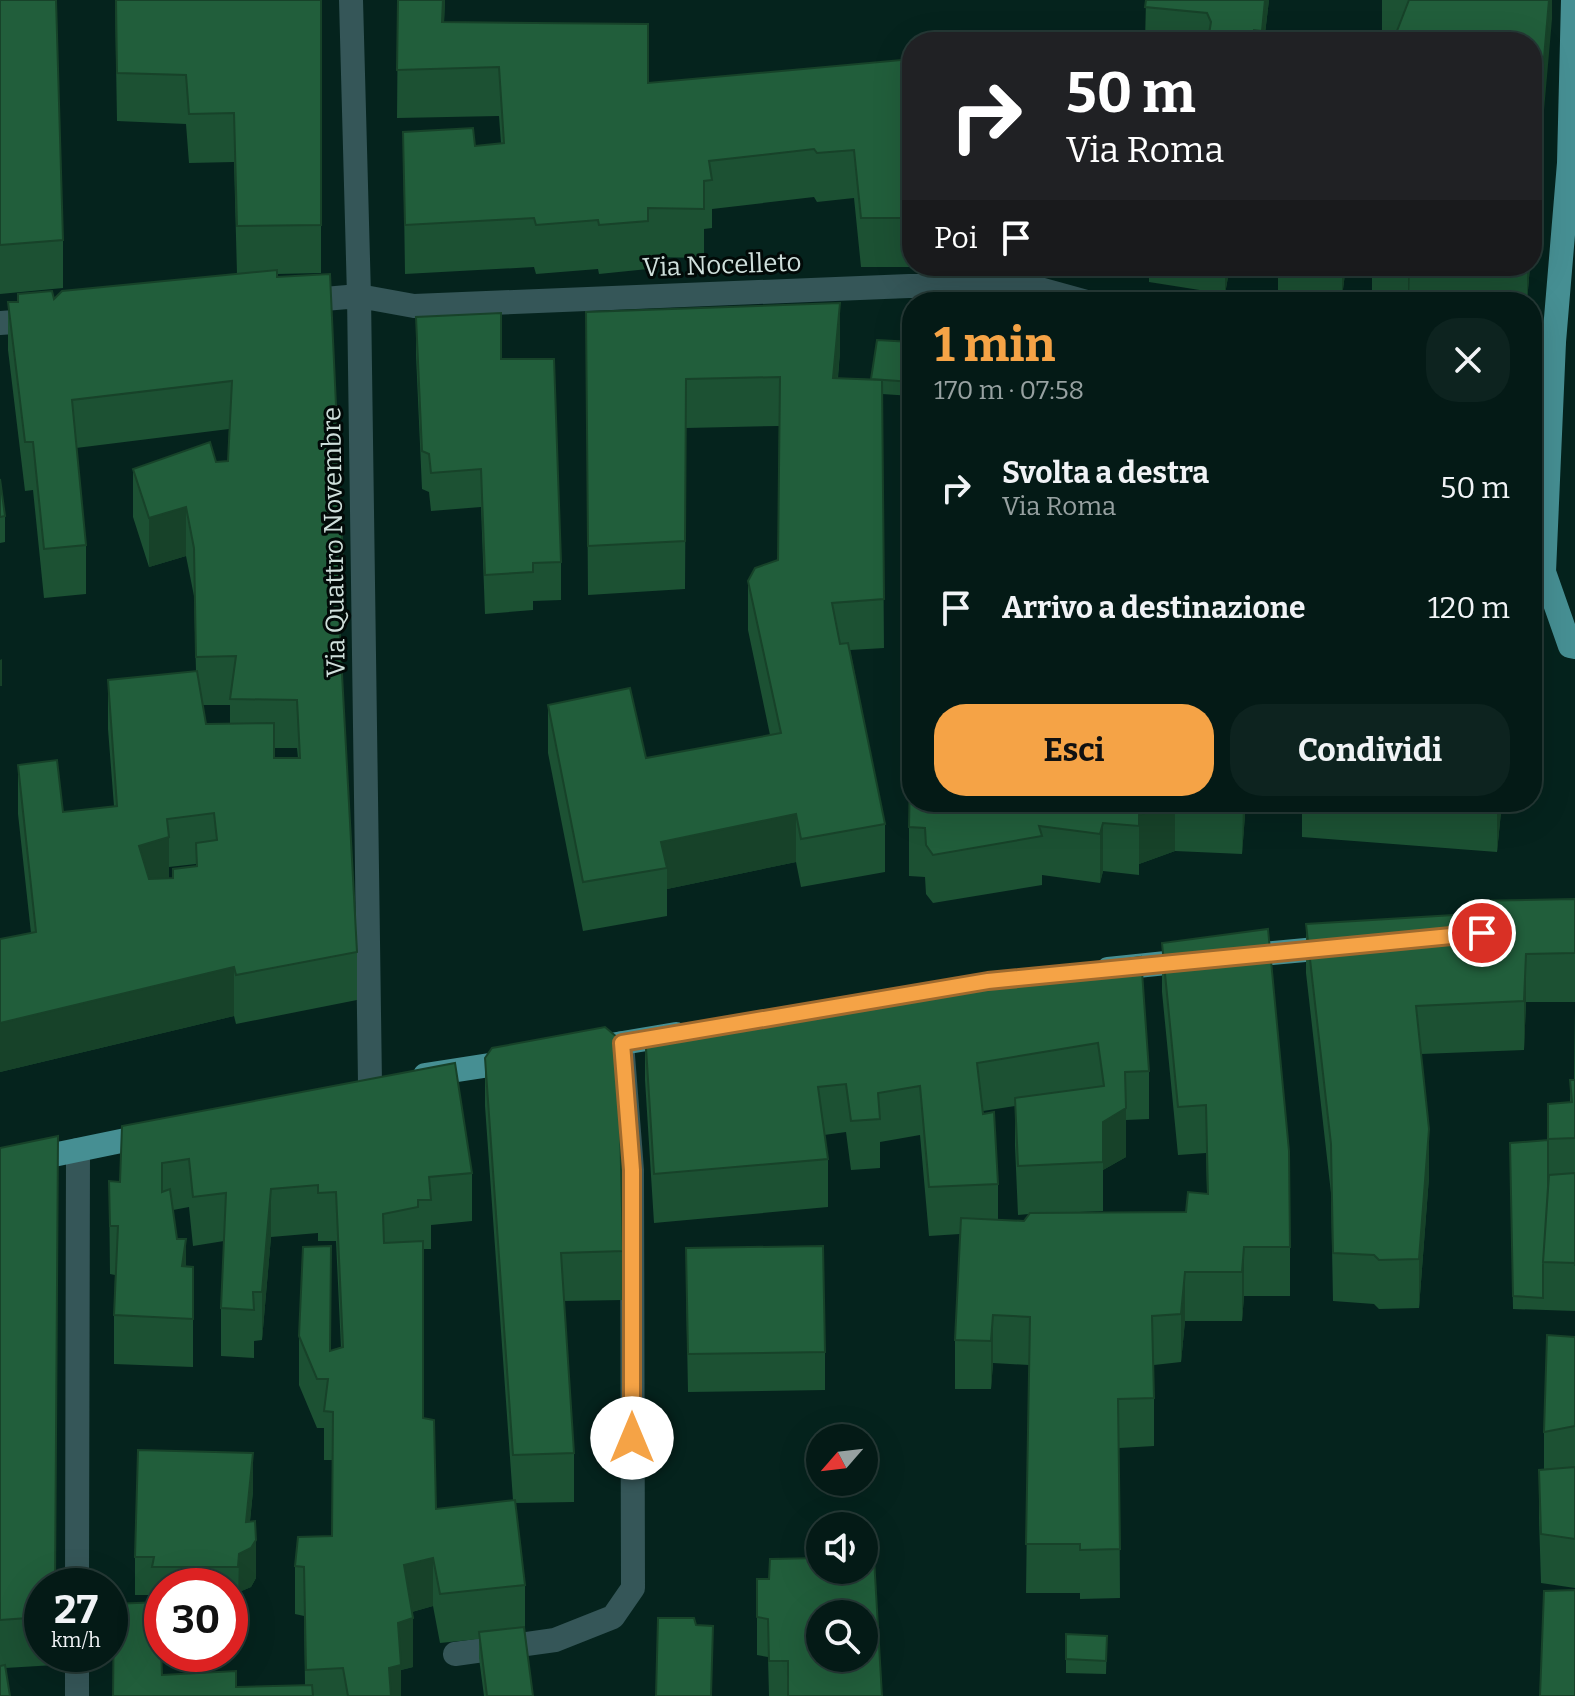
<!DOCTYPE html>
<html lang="it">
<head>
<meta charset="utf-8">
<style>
  :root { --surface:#041a16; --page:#0d231f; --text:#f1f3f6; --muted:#97a1a1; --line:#253835; --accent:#f5a346 }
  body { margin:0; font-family:Bitter,serif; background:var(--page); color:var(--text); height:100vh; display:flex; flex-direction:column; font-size:30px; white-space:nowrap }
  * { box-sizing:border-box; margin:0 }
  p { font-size:26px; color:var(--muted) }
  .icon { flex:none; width:44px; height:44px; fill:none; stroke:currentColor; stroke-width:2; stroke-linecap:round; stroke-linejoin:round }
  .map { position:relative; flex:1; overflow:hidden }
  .sheet { position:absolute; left:902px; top:292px; width:640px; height:520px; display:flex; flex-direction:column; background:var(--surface); border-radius:32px; box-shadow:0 8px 32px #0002,0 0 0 2px var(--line) }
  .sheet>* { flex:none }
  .hud { position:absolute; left:902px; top:32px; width:640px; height:244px; border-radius:32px; box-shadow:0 8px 32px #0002,0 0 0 2px var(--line); background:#202124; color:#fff; overflow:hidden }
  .needle { width:52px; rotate:242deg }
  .controls { position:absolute; left:806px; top:1424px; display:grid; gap:16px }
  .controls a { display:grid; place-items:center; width:72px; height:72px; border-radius:50%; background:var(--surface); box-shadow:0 8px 32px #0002,0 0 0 2px var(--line); font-size:40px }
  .speed { position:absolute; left:24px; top:1568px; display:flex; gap:16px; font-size:40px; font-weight:700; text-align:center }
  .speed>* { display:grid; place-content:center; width:104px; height:104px; border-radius:50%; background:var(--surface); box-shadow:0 8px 32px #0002,0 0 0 2px var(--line); line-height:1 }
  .speed small { font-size:20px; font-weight:400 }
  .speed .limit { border:12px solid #d22; background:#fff; color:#111 }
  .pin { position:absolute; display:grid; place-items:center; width:68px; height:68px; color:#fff; margin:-34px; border:4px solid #fff; border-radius:50%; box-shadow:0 2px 8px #0007 }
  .me { position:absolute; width:88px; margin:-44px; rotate:0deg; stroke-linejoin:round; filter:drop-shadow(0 0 6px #0008) }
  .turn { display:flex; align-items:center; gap:28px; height:168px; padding:0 32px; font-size:36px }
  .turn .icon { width:104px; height:104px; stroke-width:2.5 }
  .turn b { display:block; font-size:56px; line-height:68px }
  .then { display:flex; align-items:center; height:76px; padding:0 32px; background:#0003; gap:16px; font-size:30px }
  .round { display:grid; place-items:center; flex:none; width:84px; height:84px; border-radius:32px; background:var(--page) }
  .overview { display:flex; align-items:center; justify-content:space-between; height:136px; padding:0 32px }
  h1 { font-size:48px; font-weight:700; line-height:60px; color:var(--accent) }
  .cta { display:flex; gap:16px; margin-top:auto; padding:16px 32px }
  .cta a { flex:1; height:92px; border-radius:32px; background:var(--accent); color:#111; font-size:32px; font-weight:700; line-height:92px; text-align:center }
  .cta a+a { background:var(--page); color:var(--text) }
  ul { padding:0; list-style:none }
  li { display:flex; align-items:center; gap:24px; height:120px; padding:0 32px }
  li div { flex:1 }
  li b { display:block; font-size:30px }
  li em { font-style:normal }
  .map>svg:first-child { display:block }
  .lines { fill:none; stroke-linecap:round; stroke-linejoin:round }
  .minor { stroke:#355658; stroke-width:24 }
  .major { stroke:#468f93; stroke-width:24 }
  .wall { fill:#1c5133; fill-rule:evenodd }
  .shaded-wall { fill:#174229 }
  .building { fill:#215e3b; stroke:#174229; stroke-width:2; fill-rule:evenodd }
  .route-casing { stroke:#9f6a2e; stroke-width:20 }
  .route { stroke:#f5a346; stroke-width:14 }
  .labels { text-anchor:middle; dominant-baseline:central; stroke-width:6; stroke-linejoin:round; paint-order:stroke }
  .street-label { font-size:26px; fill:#cfdfdb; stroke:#020a08 }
</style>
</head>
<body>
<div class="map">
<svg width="1575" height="1696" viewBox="0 0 1575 1696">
  <rect width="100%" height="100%" fill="#05231d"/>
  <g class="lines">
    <path class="minor" d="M 351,0 L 359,296 L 370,1084
      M 301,301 L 359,296 L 414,306 L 909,286 L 1029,286 L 1087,302
      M 0,323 L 41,320
      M 1532,341 L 1554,342
      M 77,1586 L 78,1150
      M 455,1654 L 555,1640 L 613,1617 L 633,1588 L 632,1170 L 622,1043
      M 77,1696 L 77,1654"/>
    <path class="major" d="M 1573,0 L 1569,163 L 1554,342 L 1544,572 L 1570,646 L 1575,647
      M 1240,956 L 1338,947
      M 1108,969 L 1195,960
      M 587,1049 L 676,1034
      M 425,1075 L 515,1061
      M 0,1166 L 150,1135"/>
  </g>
  <path class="wall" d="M 0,0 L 63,240 L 63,288 L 0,294 Z
    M 115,0 L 321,0 L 321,273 L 277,274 L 277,277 L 344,581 L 344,630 L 339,630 L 357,952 L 357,1000 L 236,1024 L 234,1016 L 0,1072 L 0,939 L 31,933 L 18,814 L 18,765 L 63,812 L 114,806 L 108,729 L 108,680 L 196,671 L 194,596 L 186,556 L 149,567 L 133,517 L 133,469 L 228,461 L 229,429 L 76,448 L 86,545 L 86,594 L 44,598 L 33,490 L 25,491 L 8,350 L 8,302 L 54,299 L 237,274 L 234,162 L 189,163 L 186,124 L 117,121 ZM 203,705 L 230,705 L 230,724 L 206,724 ZM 274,748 L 297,748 L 298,758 L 274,758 ZM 196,864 L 196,866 L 173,878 L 169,878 L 169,867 Z
    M 398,0 L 451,0 L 445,0 L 444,22 L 648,83 L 912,59 L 912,266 L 966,266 L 966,267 L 861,267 L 854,198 L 817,202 L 814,197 L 712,209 L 712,228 L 704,229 L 704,258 L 648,257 L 648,269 L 599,274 L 598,269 L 536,274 L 534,267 L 405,274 L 403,132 L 475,146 L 501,143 L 499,116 L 397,118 Z
    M 1146,0 L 1269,0 L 1264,42 L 1145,42 Z
    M 1382,0 L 1552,0 L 1552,19 L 1395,36 L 1397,31 L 1382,30 Z
    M 1149,266 L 1230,266 L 1225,294 L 1149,282 Z
    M 1278,266 L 1346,266 L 1342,297 L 1278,292 Z
    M 1372,266 L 1530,266 L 1527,302 L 1443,302 L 1410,300 L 1409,302 L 1343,302 L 1372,301 Z
    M 586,312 L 840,352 L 838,378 L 871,379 L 912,342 L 912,396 L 882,394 L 884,648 L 850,650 L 885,824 L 885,872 L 801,887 L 796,862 L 667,889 L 667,916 L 583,931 L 548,753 L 548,705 L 646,758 L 770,735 L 748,630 L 748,581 L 778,560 L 779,426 L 686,428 L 685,589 L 588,595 Z
    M 416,317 L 501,359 L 561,562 L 561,600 L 533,601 L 533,610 L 485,614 L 481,507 L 431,511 L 429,492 L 422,489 L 416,355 Z
    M 0,479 L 5,516 L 5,542 L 0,543 Z
    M 912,802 L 1246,802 L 1242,854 L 1175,851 L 1139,864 L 1139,875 L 1103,871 L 1100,883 L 1042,875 L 1042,885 L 933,903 L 926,894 L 925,877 L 909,876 L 909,827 Z
    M 1302,802 L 1502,802 L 1497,852 L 1302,837 Z
    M 1575,899 L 1575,1002 L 1526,1002 L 1524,1050 L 1421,1054 L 1429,1177 L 1419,1308 L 1379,1309 L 1374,1304 L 1333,1301 L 1331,1193 L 1306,973 L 1306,924 L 1470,914 Z
    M 1162,943 L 1290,1247 L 1290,1296 L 1244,1296 L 1242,1321 L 1185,1321 L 1181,1362 L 1154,1365 L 1154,1446 L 1119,1448 L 1120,1598 L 1080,1599 L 1080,1593 L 1026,1593 L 1029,1365 L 993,1363 L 991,1389 L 955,1389 L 955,1340 L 960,1234 L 929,1236 L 920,1135 L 880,1142 L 880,1168 L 851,1170 L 846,1132 L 824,1135 L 828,1159 L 828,1207 L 654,1223 L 645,1080 L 645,1032 L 1141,957 L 1149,1071 L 1149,1119 L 1126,1120 L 1126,1157 L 1103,1170 L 1103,1211 L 1057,1213 L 1186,1212 L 1207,1194 L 1206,1153 L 1178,1155 L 1162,992 ZM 1015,1106 L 1015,1146 L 1018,1215 L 1029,1214 L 1024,1221 L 998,1220 L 998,1184 L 983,1111 Z
    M 1575,1009 L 1575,1314 L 1575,1311 L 1513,1309 L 1510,1143 L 1548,1140 L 1570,1102 L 1570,1080 L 1574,1080 Z
    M 485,1058 L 623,1251 L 623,1300 L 564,1301 L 574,1453 L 574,1502 L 515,1503 L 525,1585 L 525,1631 L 533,1696 L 484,1696 L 479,1658 L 479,1639 L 440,1643 L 433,1606 L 412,1612 L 413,1667 L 401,1670 L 401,1696 L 113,1696 L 152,1603 L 152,1595 L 135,1595 L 135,1557 L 253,1491 L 250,1521 L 256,1578 L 251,1587 L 239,1592 L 238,1605 L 230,1605 L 230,1586 L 162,1586 L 162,1605 L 159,1605 L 162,1675 L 236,1687 L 305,1685 L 304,1616 L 295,1614 L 295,1566 L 332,1536 L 333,1460 L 324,1460 L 324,1428 L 317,1428 L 299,1385 L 299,1336 L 331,1294 L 330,1351 L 341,1348 L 336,1241 L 318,1241 L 318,1233 L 271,1237 L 262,1340 L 254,1341 L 254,1358 L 221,1356 L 221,1308 L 224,1241 L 193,1246 L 189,1207 L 173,1210 L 177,1239 L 186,1266 L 193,1267 L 193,1367 L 114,1364 L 114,1315 L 115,1275 L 110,1274 L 109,1181 L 120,1182 L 122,1126 L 472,1173 L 472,1221 L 431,1225 L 431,1249 L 423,1249 L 423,1418 L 436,1509 L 513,1500 L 485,1106 Z
    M 0,1148 L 42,1586 L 42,1654 L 55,1654 L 55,1665 L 5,1668 L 0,1696 Z
    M 686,1286 L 825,1352 L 825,1390 L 688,1392 Z
    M 1575,1337 L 1575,1588 L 1541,1583 L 1539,1518 L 1539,1470 L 1544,1469 L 1544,1432 Z
    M 757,1579 L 882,1696 L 769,1696 L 768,1657 L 757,1655 Z
    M 1066,1634 L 1107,1636 L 1106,1674 L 1066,1673 Z"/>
  <path class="shaded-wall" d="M 443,0 L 445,0 L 442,70 L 442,22 Z
    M 1265,0 L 1269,0 L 1264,42 L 1262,42 Z
    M 1549,0 L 1552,0 L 1552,19 L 1532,247 L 1532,198 Z
    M 1225,266 L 1230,266 L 1225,294 Z
    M 1342,266 L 1346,266 L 1342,297 Z
    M 1408,266 L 1410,266 L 1409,302 L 1408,302 Z
    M 1527,266 L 1530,266 L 1527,302 Z
    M 840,303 L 840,352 L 833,427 L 833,378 Z
    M 186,507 L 186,556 L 149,567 L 149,518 Z
    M 2,659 L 2,686 L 0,686 L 0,660 Z
    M 1243,802 L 1246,802 L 1242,854 Z
    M 1497,802 L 1502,802 L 1497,852 Z
    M 1175,803 L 1175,851 L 1139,864 L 1139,875 L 1139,815 Z
    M 796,814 L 796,862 L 667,889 L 667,868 L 661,842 Z
    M 1103,823 L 1103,871 L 1100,883 L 1100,834 Z
    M 169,837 L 169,885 L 139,894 L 139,846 Z
    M 1526,954 L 1526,1002 L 1524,1050 L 1524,1001 Z
    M 234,967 L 234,1016 L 0,1072 L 0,1023 Z
    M 1126,1108 L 1126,1157 L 1103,1170 L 1103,1122 Z
    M 1429,1129 L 1429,1177 L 1419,1308 L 1419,1259 Z
    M 271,1189 L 271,1237 L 262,1340 L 262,1292 Z
    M 186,1239 L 186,1287 L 182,1266 Z
    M 1244,1247 L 1244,1296 L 1242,1321 L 1242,1272 Z
    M 1185,1272 L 1185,1321 L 1181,1362 L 1181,1314 Z
    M 993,1315 L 993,1363 L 991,1389 L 991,1341 Z
    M 253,1453 L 253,1491 L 247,1550 L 256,1540 L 256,1578 L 251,1587 L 239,1592 L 238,1605 L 239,1554 L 246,1522 Z
    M 433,1558 L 433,1606 L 404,1614 L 404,1565 Z
    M 413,1618 L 413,1667 L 401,1670 L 401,1696 L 389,1696 L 389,1668 L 398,1623 Z"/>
  <path class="building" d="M 0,0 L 56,0 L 63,240 L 0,245 Z
    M 116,0 L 321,0 L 321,225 L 237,226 L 234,113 L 189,114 L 186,75 L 117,73 Z
    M 398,0 L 443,0 L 442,22 L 648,24 L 648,83 L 912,59 L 912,218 L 861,218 L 854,150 L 817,153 L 814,149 L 709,161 L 712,180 L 704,181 L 704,209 L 648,208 L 648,221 L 599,225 L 598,220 L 536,225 L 534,218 L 405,225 L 403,132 L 473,128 L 475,146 L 504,143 L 499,67 L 397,70 Z
    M 1146,0 L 1265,0 L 1262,31 L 1254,30 L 1253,42 L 1219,42 L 1208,40 L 1211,22 L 1207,13 L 1145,7 Z
    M 1409,0 L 1549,0 L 1532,198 L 1532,42 L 1362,42 L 1364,35 L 1395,36 Z
    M 1105,38 L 1124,39 L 1124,42 L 1104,42 Z
    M 1075,39 L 1075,42 L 1044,42 L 1044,41 Z
    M 277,270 L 277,277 L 330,274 L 344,581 L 337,581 L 357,952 L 236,975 L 234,967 L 0,1023 L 0,939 L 36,932 L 18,765 L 57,760 L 63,812 L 117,806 L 108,680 L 197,671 L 206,724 L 274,723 L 274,758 L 300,758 L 297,700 L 230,699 L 236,656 L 196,657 L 194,548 L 186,507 L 149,518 L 133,469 L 210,442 L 216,462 L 228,461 L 232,381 L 72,400 L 86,545 L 44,549 L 33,442 L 25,442 L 8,302 L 18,302 L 18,294 L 52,291 L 54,299 L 62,291 ZM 214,813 L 217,840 L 196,843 L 197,866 L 173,869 L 173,878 L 149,879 L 139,846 L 169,837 L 167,819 Z
    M 1343,300 L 1383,302 L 1343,302 Z
    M 840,303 L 833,378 L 882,380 L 884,599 L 832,603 L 840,644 L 848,643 L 885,824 L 801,839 L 796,814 L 661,842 L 667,868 L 583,882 L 548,705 L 630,688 L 646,758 L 781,733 L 748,581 L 755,568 L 778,560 L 780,377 L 686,379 L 685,541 L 588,546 L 586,312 Z
    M 501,313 L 501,359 L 554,359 L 561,562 L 533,563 L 533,572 L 485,575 L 481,469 L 431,473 L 429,454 L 422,451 L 416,317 Z
    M 877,340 L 912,342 L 912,382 L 871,379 Z
    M 0,479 L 5,516 L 0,517 Z
    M 912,678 L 912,802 L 1243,802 L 1242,806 L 1175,803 L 1139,815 L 1139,826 L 1103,823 L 1100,834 L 1039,826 L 1042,836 L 933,855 L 926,845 L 925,828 L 909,827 Z
    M 1575,899 L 1575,953 L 1526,954 L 1524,1001 L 1416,1006 L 1429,1129 L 1419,1259 L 1379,1260 L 1374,1255 L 1333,1253 L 1331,1144 L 1306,924 L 1470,914 L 1470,901 Z
    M 1268,929 L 1289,1151 L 1290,1247 L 1244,1247 L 1242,1272 L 1185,1272 L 1181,1314 L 1152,1316 L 1154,1398 L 1118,1399 L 1120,1549 L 1080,1550 L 1080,1544 L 1026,1544 L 1030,1317 L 993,1315 L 991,1341 L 955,1340 L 961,1218 L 1024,1221 L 1030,1213 L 1186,1212 L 1188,1192 L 1208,1194 L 1206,1105 L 1178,1107 L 1162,943 Z
    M 1141,957 L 1149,1071 L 1125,1072 L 1126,1108 L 1103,1122 L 1103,1162 L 1018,1166 L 1015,1098 L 1104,1086 L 1098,1043 L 977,1063 L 983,1114 L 994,1112 L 998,1184 L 929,1187 L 920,1086 L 878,1093 L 880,1119 L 851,1121 L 846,1084 L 818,1087 L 828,1159 L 654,1174 L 645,1032 Z
    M 605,1027 L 618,1038 L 623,1251 L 561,1253 L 574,1453 L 513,1455 L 485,1058 L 492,1048 Z
    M 455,1063 L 472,1173 L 429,1177 L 431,1200 L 418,1200 L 418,1207 L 383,1214 L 384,1243 L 423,1241 L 423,1418 L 434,1420 L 436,1509 L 515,1500 L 525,1585 L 440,1594 L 433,1558 L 404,1565 L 413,1618 L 398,1623 L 401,1665 L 389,1668 L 391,1696 L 348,1696 L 343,1668 L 306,1670 L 304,1567 L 295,1566 L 298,1537 L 332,1536 L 333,1412 L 324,1411 L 328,1379 L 317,1379 L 299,1336 L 303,1247 L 331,1246 L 330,1351 L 343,1347 L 336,1192 L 318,1193 L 318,1185 L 271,1189 L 262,1292 L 253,1292 L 254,1310 L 221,1308 L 226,1193 L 193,1197 L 189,1159 L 162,1163 L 162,1192 L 170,1189 L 177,1239 L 186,1239 L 182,1266 L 193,1267 L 193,1319 L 114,1315 L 118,1226 L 110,1226 L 109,1181 L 120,1182 L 122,1126 Z
    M 1570,1080 L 1575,1080 L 1575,1138 L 1548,1139 L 1548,1104 L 1572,1102 Z
    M 58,1136 L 55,1586 L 42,1586 L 42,1617 L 0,1620 L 0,1148 Z
    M 1548,1140 L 1548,1187 L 1543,1262 L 1543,1298 L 1513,1296 L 1510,1143 Z
    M 1575,1173 L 1575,1266 L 1575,1263 L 1543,1262 L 1549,1175 Z
    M 823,1246 L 825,1352 L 688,1354 L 686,1248 Z
    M 1547,1335 L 1575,1337 L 1575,1426 L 1544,1432 Z
    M 138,1450 L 253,1453 L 246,1522 L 255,1521 L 256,1540 L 251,1548 L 239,1554 L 238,1567 L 152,1567 L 154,1557 L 135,1557 Z
    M 1575,1467 L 1575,1539 L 1541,1534 L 1539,1470 Z
    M 820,1558 L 820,1570 L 864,1570 L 864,1558 L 874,1558 L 882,1696 L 788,1696 L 788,1661 L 769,1661 L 768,1619 L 757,1617 L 757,1579 L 769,1579 L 770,1559 ZM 820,1614 L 864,1614 L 864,1658 L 820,1658 Z
    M 1575,1590 L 1575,1696 L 1540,1696 L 1544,1591 Z
    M 159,1602 L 162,1675 L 236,1671 L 236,1687 L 312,1685 L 313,1696 L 113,1696 L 114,1604 Z
    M 658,1618 L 694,1618 L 696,1625 L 713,1626 L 711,1696 L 656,1696 Z
    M 524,1627 L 533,1696 L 487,1696 L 479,1632 Z
    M 1066,1634 L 1107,1636 L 1106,1661 L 1066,1659 Z
    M 5,1665 L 10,1696 L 0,1696 L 0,1666 Z"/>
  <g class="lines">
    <defs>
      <path id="route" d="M 632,1438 L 632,1170 L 622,1043 L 988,981 L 1482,933"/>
    </defs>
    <use href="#route" class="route-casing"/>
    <use href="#route" class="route"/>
  </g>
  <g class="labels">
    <g class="street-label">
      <text transform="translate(722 265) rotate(-2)">Via Nocelleto</text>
      <text transform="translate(334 542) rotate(-91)">Via Quattro Novembre</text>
    </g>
  </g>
</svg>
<div class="controls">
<a><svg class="needle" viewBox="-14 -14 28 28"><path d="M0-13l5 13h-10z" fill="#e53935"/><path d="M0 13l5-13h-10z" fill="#97a1a1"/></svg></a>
<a><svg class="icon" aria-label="sound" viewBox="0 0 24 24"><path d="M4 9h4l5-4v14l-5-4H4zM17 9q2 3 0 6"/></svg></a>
<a><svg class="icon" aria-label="search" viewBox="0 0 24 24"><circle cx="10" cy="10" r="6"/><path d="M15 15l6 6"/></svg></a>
</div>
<div class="speed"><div>27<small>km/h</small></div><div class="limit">30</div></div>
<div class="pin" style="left:1482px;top:933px;background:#d93025"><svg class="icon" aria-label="arrive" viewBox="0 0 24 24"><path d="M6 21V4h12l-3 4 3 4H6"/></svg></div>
<svg class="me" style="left:632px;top:1438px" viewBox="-20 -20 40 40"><circle r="19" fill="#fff"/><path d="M0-13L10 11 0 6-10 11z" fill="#f5a346"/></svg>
<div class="hud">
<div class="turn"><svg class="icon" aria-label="right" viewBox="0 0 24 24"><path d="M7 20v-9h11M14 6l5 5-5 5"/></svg><div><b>50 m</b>Via Roma</div></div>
<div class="then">Poi<svg class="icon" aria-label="arrive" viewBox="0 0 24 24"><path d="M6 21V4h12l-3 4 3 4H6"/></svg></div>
</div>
<section class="sheet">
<div class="overview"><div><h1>1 min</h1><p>170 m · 07:58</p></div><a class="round"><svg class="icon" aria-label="close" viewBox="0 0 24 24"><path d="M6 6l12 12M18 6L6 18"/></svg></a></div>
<ul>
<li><svg class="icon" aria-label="right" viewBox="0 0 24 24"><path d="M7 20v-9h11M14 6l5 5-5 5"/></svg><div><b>Svolta a destra</b><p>Via Roma</p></div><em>50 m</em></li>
<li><svg class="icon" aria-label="arrive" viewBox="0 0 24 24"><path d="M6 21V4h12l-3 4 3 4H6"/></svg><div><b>Arrivo a destinazione</b></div><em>120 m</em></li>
</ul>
<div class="cta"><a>Esci</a><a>Condividi</a></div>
</section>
</div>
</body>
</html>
